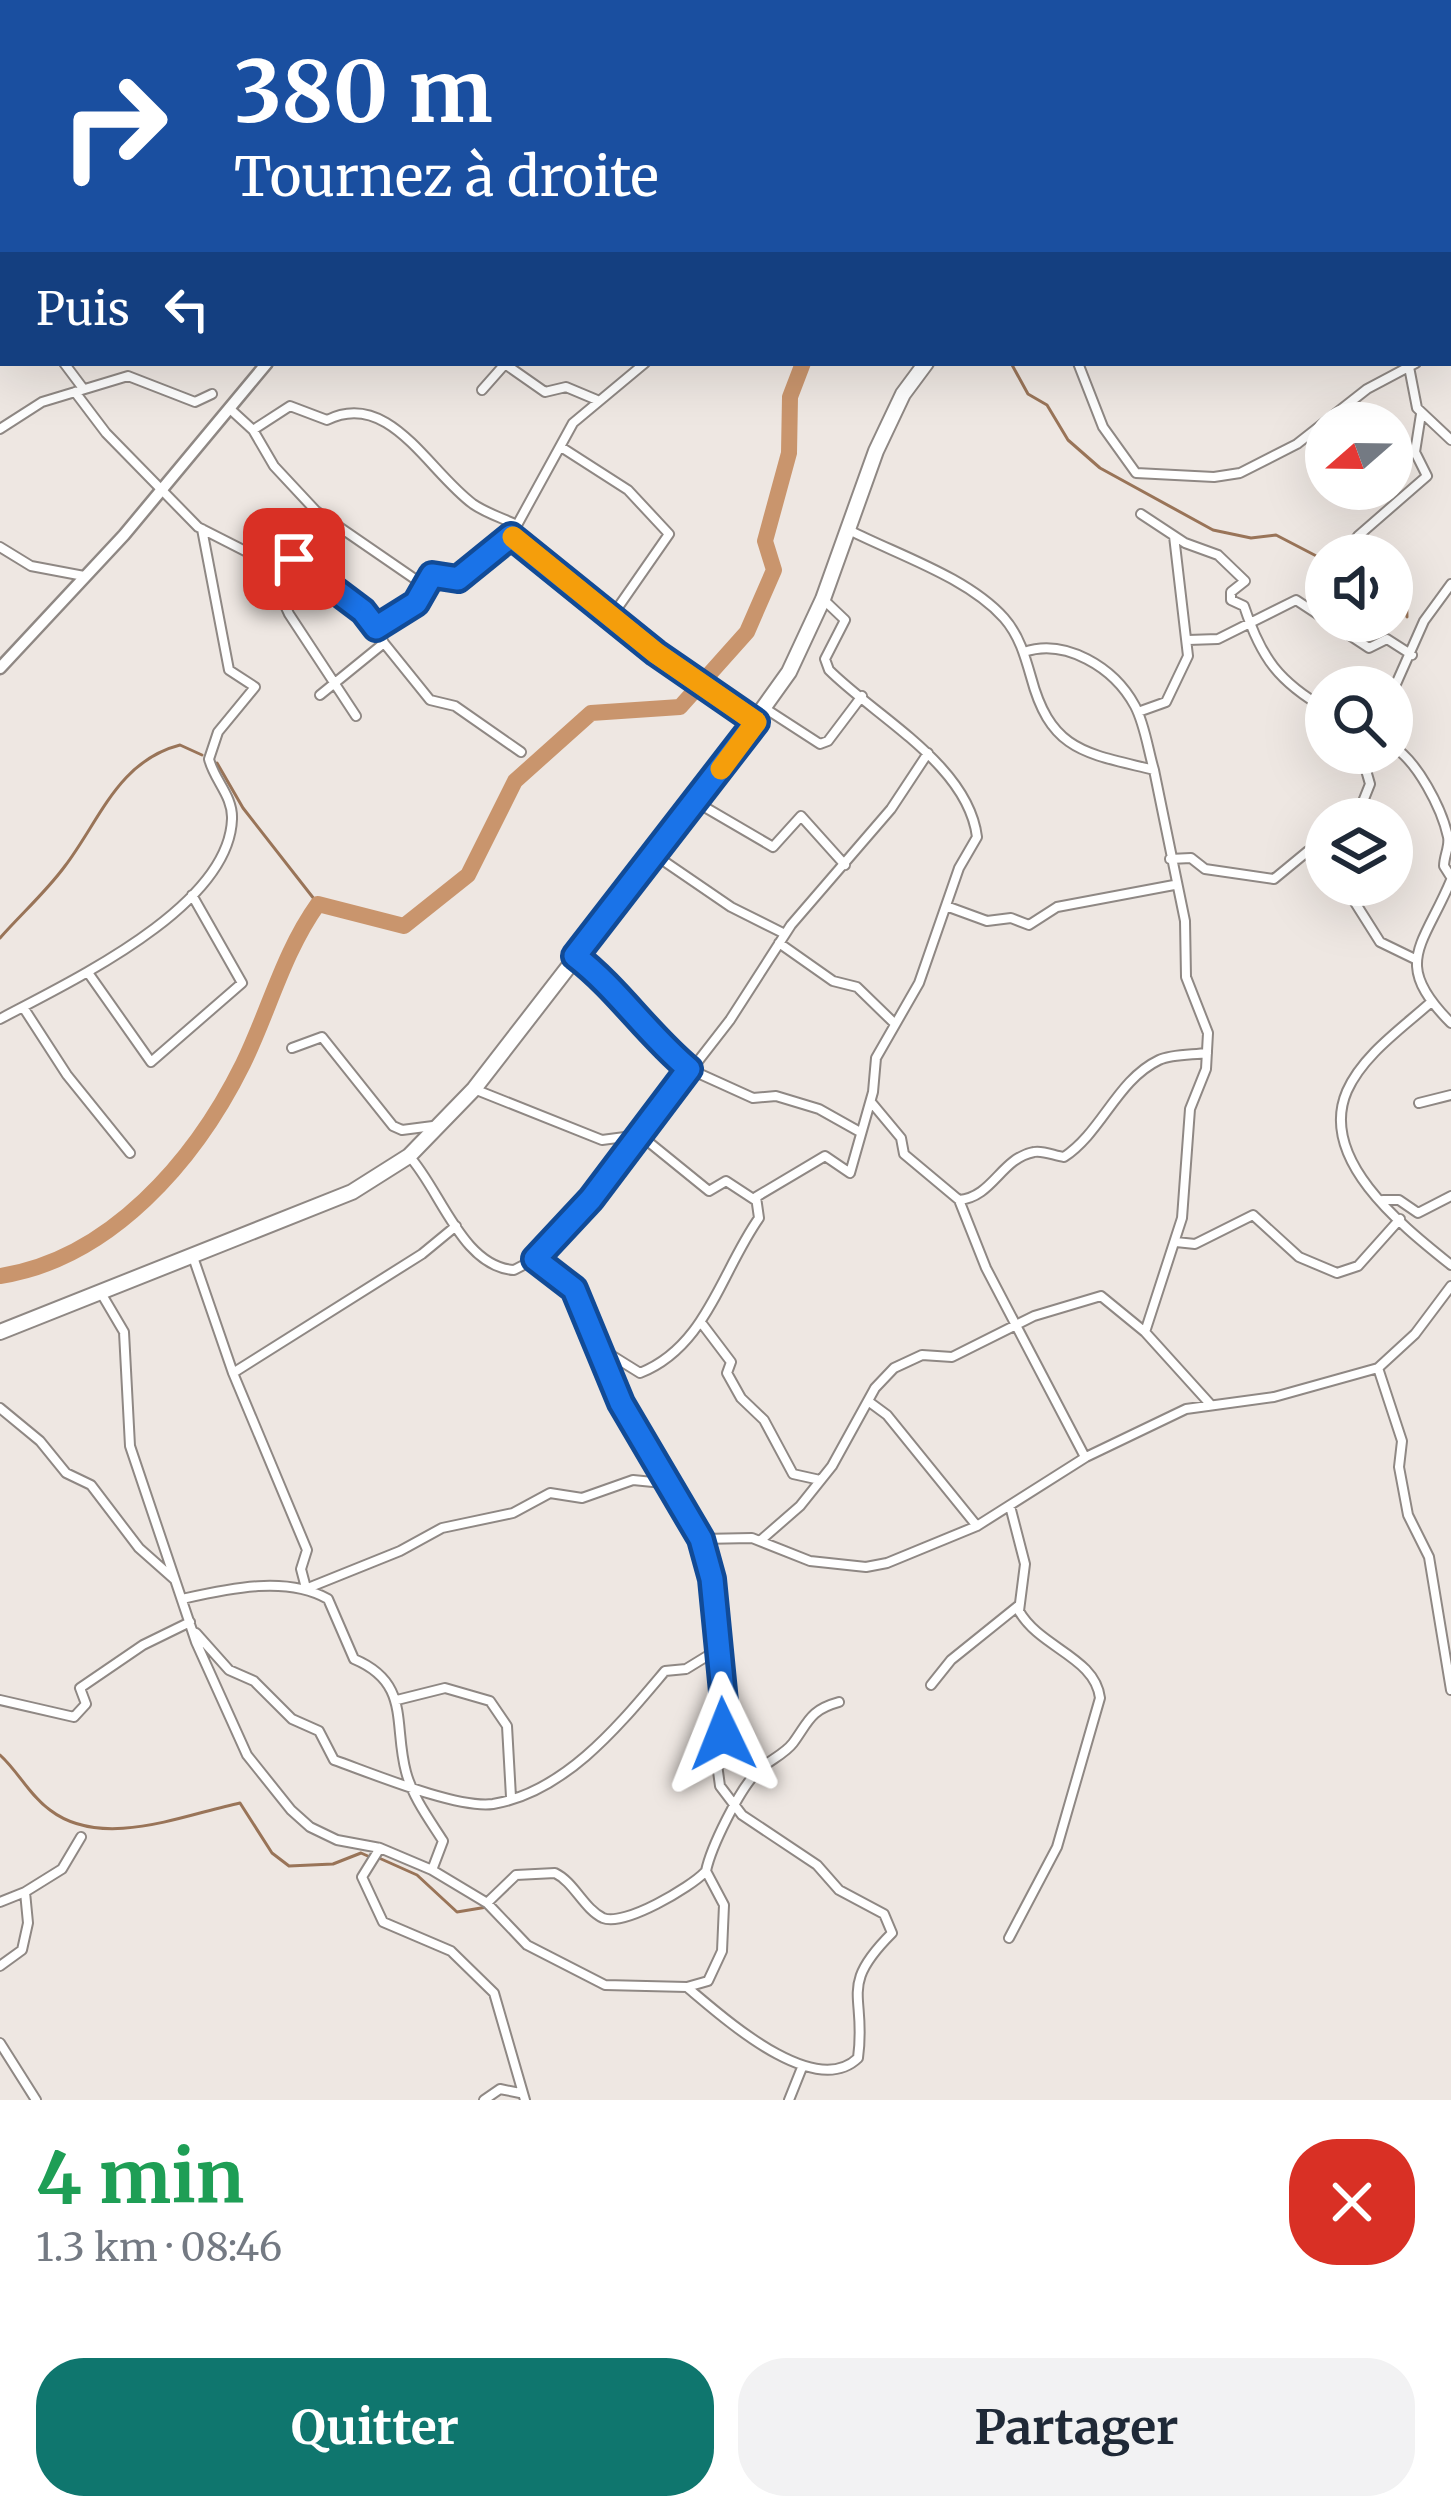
<!DOCTYPE html>
<html lang="fr">
<head>
<meta charset="utf-8">
<style>
  :root { --surface:#fff; --page:#f2f2f3; --text:#1f2937; --muted:#747a83; --accent:#0f766e }
  body { margin:0; font-family:Merriweather,serif; background:var(--page); color:var(--text); height:100vh; display:flex; flex-direction:column; font-size:45px; white-space:nowrap }
  * { box-sizing:border-box; margin:0 }
  p { font-size:39px; color:var(--muted) }
  .icon { flex:none; width:66px; height:66px; fill:none; stroke:currentColor; stroke-width:2; stroke-linecap:round; stroke-linejoin:round }
  .map { position:relative; height:2100px; overflow:hidden }
  .drawer { display:flex; flex-direction:column; background:var(--surface); flex:1 }
  .drawer>* { flex:none }
  .hud { position:absolute; left:0px; top:0px; width:1452px; height:366px; box-shadow:0 12px 48px #0002; background:#1a4fa0; color:#fff; overflow:hidden }
  .needle { width:78px; rotate:250deg }
  .controls { position:absolute; left:1305px; top:402px; display:grid; gap:24px }
  .controls a { display:grid; place-items:center; width:108px; height:108px; border-radius:50%; background:var(--surface); box-shadow:0 12px 48px #0002; font-size:60px }
  .pin { position:absolute; display:grid; place-items:center; width:102px; height:102px; color:#fff; margin:-51px; border-radius:24px; box-shadow:0 6px 18px #0006 }
  .me { position:absolute; width:132px; margin:-66px; rotate:358deg; stroke-linejoin:round; filter:drop-shadow(0 0 9px #0008) }
  .turn { display:flex; align-items:center; gap:42px; height:252px; padding:0 36px; font-size:54px }
  .turn .icon { width:156px; height:156px; stroke-width:2.5 }
  .turn b { display:block; font-size:84px; line-height:102px }
  .then { display:flex; align-items:center; height:114px; padding:0 36px; background:#0003; gap:24px; font-size:45px }
  .round { display:grid; place-items:center; flex:none; width:126px; height:126px; border-radius:48px; background:var(--page) }
  .summary { display:flex; align-items:center; justify-content:space-between; height:204px; padding:0 36px }
  h1 { font-size:72px; font-weight:700; line-height:90px; color:#1e9e55 }
  .primary-button { display:flex; gap:24px; margin-top:auto; padding:24px 36px }
  .primary-button a { flex:1; height:138px; border-radius:48px; background:var(--accent); color:#fff; font-size:48px; font-weight:700; line-height:138px; text-align:center }
  .primary-button a+a { background:var(--page); color:var(--text) }
  .map>svg:first-child { display:block }
  .lines { fill:none; stroke-linecap:round; stroke-linejoin:round }
  .stream { stroke:#997458; stroke-width:3 }
  .river { stroke:#c9956d; stroke-width:16 }
  .minor-casing { stroke:#8f8884; stroke-width:12 }
  .secondary-casing { stroke:#8f8884; stroke-width:15 }
  .trunk-casing { stroke:#8f8884; stroke-width:18 }
  .minor { stroke:#fff; stroke-width:8 }
  .secondary { stroke:#fff; stroke-width:10 }
  .trunk { stroke:#fff; stroke-width:14 }
  .route-casing { stroke:#114b97; stroke-width:30 }
  .route { stroke:#1a73e8; stroke-width:21 }
  .slow { stroke:#f59e0b; stroke-width:21 }
</style>
</head>
<body>
<div class="map">
<svg width="1451" height="2100" viewBox="0 0 1451 2100">
  <rect width="100%" height="100%" fill="#eee7e2"/>
  <g class="lines">
    <path class="stream" d="M 283,0 L 284,3
      M 1053,3 L 1055,0
      M 1011,363 L 1028,394 L 1047,405 L 1068,440 L 1100,468 L 1213,530 L 1251,538 L 1276,535 L 1326,561
      M 1392,582 L 1406,585 L 1407,617
      M 217,763 L 243,808 L 318,904
      M 0,938 C 21,914 46,892 65,866 C 100,820 118,761 180,745 L 202,755
      M 0,1755 C 18,1771 29,1795 50,1810 C 102,1850 183,1815 240,1803 L 272,1853 L 289,1866 L 333,1864 L 361,1853 L 370,1857
      M 379,1858 L 417,1875 L 457,1912 L 487,1907"/>
    <path class="river" d="M 785,3 L 794,0
      M 0,1276 C 110,1259 195,1161 243,1064 C 269,1011 283,953 318,904 L 404,926 L 468,875 L 515,781 L 591,713 L 680,707 L 747,632 L 774,570 L 765,541 L 789,453 L 790,397 L 803,363"/>
    <defs>
      <path id="minor" d="M 211,0 L 213,3
        M 450,0 L 451,3
        M 139,3 L 140,0
        M 231,3 L 235,3
        M 493,3 L 500,0
        M 1068,3 L 1068,0
        M 0,144 L 3,144
        M 0,265 L 3,265
        M 1449,300 L 1451,301
        M 1449,321 L 1451,317
        M 0,353 L 3,354
        M 1449,358 L 1451,360
        M 64,363 L 82,387
        M 1078,363 L 1103,427 L 1136,473 L 1214,477 L 1240,473 L 1297,444 L 1367,389 L 1416,363
        M 1409,367 L 1417,408 L 1451,440
        M 482,390 L 505,364 L 545,392 L 566,387 L 597,400
        M 75,392 L 106,433 L 198,527 L 259,558 L 296,559 L 363,611 L 376,628
        M 229,408 L 253,430 L 274,466 L 316,511 L 425,586
        M 0,429 L 42,402 L 128,376 L 195,402 L 212,394
        M 253,430 L 290,406 L 327,420 C 389,389 428,471 473,504 C 486,513 502,518 517,525
        M 561,447 L 628,490 L 669,534 L 612,616
        M 1141,514 L 1185,543 L 1218,555 L 1245,581 L 1231,592 L 1231,600 L 1244,606 C 1261,658 1279,682 1326,709
        M 849,530 C 898,555 967,577 1004,618 C 1019,635 1025,656 1031,677 C 1051,752 1086,753 1154,770 L 1185,921 L 1186,977 L 1208,1033 L 1206,1069 L 1190,1109 L 1182,1218 L 1145,1332 L 1211,1405
        M 511,536 L 573,423 L 645,363
        M 0,547 L 31,566 L 84,576
        M 1344,555 L 1358,536 L 1427,476 L 1415,452 L 1421,414
        M 263,558 L 289,614 L 356,716
        M 1188,640 L 1218,639 L 1296,600 L 1369,648 L 1387,639 L 1412,655
        M 384,643 L 430,700 L 455,706 L 521,752
        M 1024,652 C 1065,638 1114,667 1135,706 C 1145,725 1148,750 1154,770
        M 1392,693 L 1424,621 L 1451,584
        M 320,695 L 384,643 L 376,628 L 415,603 L 430,577 L 458,579 L 511,536 L 656,653 L 755,721
        M 766,709 L 820,744 L 828,741 L 862,696
        M 1138,712 L 1166,702 L 1188,656 L 1174,536
        M 1392,746 C 1417,760 1442,809 1448,837 C 1450,846 1444,856 1444,866 L 1451,877
        M 696,802 L 773,847 L 801,816 L 845,865
        M 1356,819 L 1370,784 L 1361,753
        M 1316,848 L 1326,873
        M 655,855 L 731,907 L 785,934
        M 1170,859 L 1191,858 L 1205,869 L 1274,879 L 1308,851 L 1326,846
        M 1451,880 C 1423,947 1391,963 1451,1023
        M 1344,885 L 1380,942 L 1415,959
        M 946,906 L 987,921 L 1011,918 L 1029,925 L 1057,907 L 1174,885
        M 779,943 L 833,981 L 857,987 L 893,1022
        M 577,958 L 615,987 L 628,1012 L 689,1069 L 753,1098 L 776,1096 L 819,1109 L 860,1132
        M 89,974 L 151,1062 L 242,983 L 192,895
        M 1430,1003 C 1401,1029 1363,1055 1347,1091 C 1317,1160 1405,1228 1451,1265
        M 23,1007 L 67,1075 L 130,1153
        M 0,1019 C 69,982 229,908 232,819 C 233,796 214,780 209,759 L 218,732 L 255,687 L 229,670 L 202,529
        M 292,1048 L 322,1037 L 393,1126 L 402,1130 L 433,1126
        M 474,1089 L 602,1140 L 640,1135 L 709,1191 L 726,1181 L 755,1200
        M 871,1102 L 901,1138 L 904,1154 L 959,1200 L 986,1268 L 1085,1457
        M 1419,1103 L 1451,1095
        M 409,1156 C 440,1189 462,1267 514,1270 L 535,1259 L 574,1289 L 621,1404 L 701,1539 L 708,1562 L 725,1711 L 717,1764 L 720,1786 L 742,1815 L 817,1865 L 839,1890 L 884,1914 L 892,1933 C 837,1988 867,1994 858,2058 C 814,2100 724,2018 688,1988
        M 959,1200 C 993,1197 1001,1158 1034,1152 C 1043,1150 1055,1156 1064,1157 C 1102,1132 1117,1080 1159,1060 C 1172,1054 1192,1055 1207,1053
        M 1383,1200 L 1399,1200 L 1418,1213 L 1451,1196
        M 1176,1242 L 1195,1244 L 1253,1215 L 1299,1257 L 1337,1273 L 1358,1266 L 1400,1219
        M 193,1257 L 233,1373 L 307,1550 L 301,1569 L 306,1588
        M 535,1259 L 591,1199 L 730,1020 L 791,925 L 891,809 L 928,753
        M 101,1293 L 124,1332 L 130,1446 L 196,1642 L 247,1755 L 291,1810 L 310,1827 L 337,1840 L 380,1848 L 432,1870 L 487,1903 L 527,1945 L 605,1985 L 687,1987 L 708,1981 L 722,1951 L 724,1905 L 706,1871 C 711,1847 739,1790 757,1772 C 767,1761 784,1755 793,1743 C 809,1721 810,1710 839,1702
        M 703,1325 L 731,1362 L 727,1373 L 741,1398 L 764,1420 L 793,1474 L 820,1480
        M 603,1350 L 640,1373 C 706,1347 721,1272 759,1218 L 756,1197 L 825,1156 L 850,1173 L 873,1092 L 876,1058 L 919,983 L 959,868 L 977,837 C 968,765 876,717 829,670 L 825,659 L 845,620 L 824,600
        M 1378,1368 L 1402,1441 L 1399,1467 L 1408,1515 L 1429,1557 L 1451,1690
        M 233,1373 L 422,1254 L 456,1226
        M 868,1401 L 887,1415 L 977,1526
        M 0,1408 L 40,1441 L 66,1473 L 91,1485 L 139,1548 L 174,1579
        M 701,1539 L 752,1538 L 810,1561 L 866,1567 L 887,1563 L 977,1526 L 1086,1457 L 1186,1409 L 1274,1397 L 1378,1368 L 1415,1334 L 1451,1286
        M 761,1540 L 800,1506 L 832,1466 L 875,1388 L 894,1368 L 922,1355 L 952,1357 L 1034,1316 L 1101,1296 L 1145,1332
        M 308,1588 L 400,1551 L 442,1528 L 513,1513 L 550,1493 L 582,1498 L 633,1480 L 663,1483
        M 182,1599 C 227,1589 286,1575 328,1599 L 354,1659 C 411,1683 393,1724 406,1772 C 413,1798 429,1819 443,1841 L 432,1870
        M 196,1633 L 229,1670 L 254,1681 L 292,1719 L 319,1731 L 334,1760 C 371,1773 457,1809 493,1804 C 566,1792 621,1723 665,1671 L 686,1669 L 717,1650
        M 931,1685 L 951,1660 L 1018,1606
        M 0,1700 L 74,1717 L 86,1704 L 80,1688 L 143,1645 L 190,1622
        M 397,1700 L 445,1688 L 490,1701 L 507,1726 L 511,1797
        M 380,1848 L 362,1877 L 383,1922 L 451,1951 L 494,1993 L 525,2100
        M 0,1902 L 25,1892
        M 487,1903 L 516,1875 L 555,1873 C 574,1882 584,1909 603,1918 C 624,1927 691,1887 705,1872
        M 1009,1938 L 1057,1847 L 1100,1698 C 1095,1657 1040,1648 1019,1611 L 1025,1564 L 1010,1506
        M 0,1966 L 22,1950 L 28,1923 L 25,1892 L 62,1869 L 81,1837
        M 0,2043 L 36,2100
        M 484,2100 L 500,2089 L 520,2093
        M 789,2100 L 801,2070"/>
      <path id="secondary" d="M 603,3 L 606,0
        M 0,668 L 124,535 L 267,363"/>
      <path id="trunk" d="M 1284,3 L 1287,0
        M 0,1332 L 352,1192 L 409,1156 L 474,1089 L 696,802 L 789,672 L 823,599 L 876,451 L 903,394 L 926,363"/>
    </defs>
    <use href="#minor" class="minor-casing"/>
    <use href="#secondary" class="secondary-casing"/>
    <use href="#trunk" class="trunk-casing"/>
    <use href="#minor" class="minor"/>
    <use href="#secondary" class="secondary"/>
    <use href="#trunk" class="trunk"/>
  </g>
  <g class="lines">
    <defs>
      <path id="route" d="M 294,559 L 363,611 L 376,628 L 416,603 L 432,575 L 458,579 L 511,536 L 656,653 L 756,722 L 575,956 C 618,989 646,1033 689,1069 L 591,1199 L 535,1259 L 574,1289 L 621,1403 L 701,1539 L 712,1579 L 725,1712 L 723,1734"/>
    </defs>
    <use href="#route" class="route-casing"/>
    <use href="#route" class="route"/>
    <path class="slow" d="M 513,537 L 656,653 L 756,722 L 721,769"/>
  </g>
</svg>
<div class="controls">
<a><svg class="needle" viewBox="-14 -14 28 28"><path d="M0-13l5 13h-10z" fill="#e53935"/><path d="M0 13l5-13h-10z" fill="#747a83"/></svg></a>
<a><svg class="icon" aria-label="sound" viewBox="0 0 24 24"><path d="M4 9h4l5-4v14l-5-4H4zM17 9q2 3 0 6"/></svg></a>
<a><svg class="icon" aria-label="search" viewBox="0 0 24 24"><circle cx="10" cy="10" r="6"/><path d="M15 15l6 6"/></svg></a>
<a><svg class="icon" aria-label="layers" viewBox="0 0 24 24"><path d="M12 4l9 5-9 5-9-5zM3 14l9 5 9-5"/></svg></a>
</div>
<div class="pin" style="left:294px;top:559px;background:#d93025"><svg class="icon" aria-label="arrive" viewBox="0 0 24 24"><path d="M6 21V4h12l-3 4 3 4H6"/></svg></div>
<svg class="me" style="left:723px;top:1734px" viewBox="-20 -20 40 40"><path d="M0-17L14 15 0 8-14 15z" fill="#1a73e8" stroke="#fff" stroke-width="4"/></svg>
<div class="hud">
<div class="turn"><svg class="icon" aria-label="right" viewBox="0 0 24 24"><path d="M7 20v-9h11M14 6l5 5-5 5"/></svg><div><b>380 m</b>Tournez à droite</div></div>
<div class="then">Puis<svg class="icon" aria-label="left" viewBox="0 0 24 24"><path d="M17 20v-9H6M10 6l-5 5 5 5"/></svg></div>
</div>
</div>
<section class="drawer">
<div class="summary"><div><h1>4 min</h1><p>1.3 km · 08:46</p></div><a class="round" style="background:#d93025;color:#fff"><svg class="icon" aria-label="close" viewBox="0 0 24 24"><path d="M6 6l12 12M18 6L6 18"/></svg></a></div>
<div class="primary-button"><a>Quitter</a><a>Partager</a></div>
</section>
</body>
</html>
